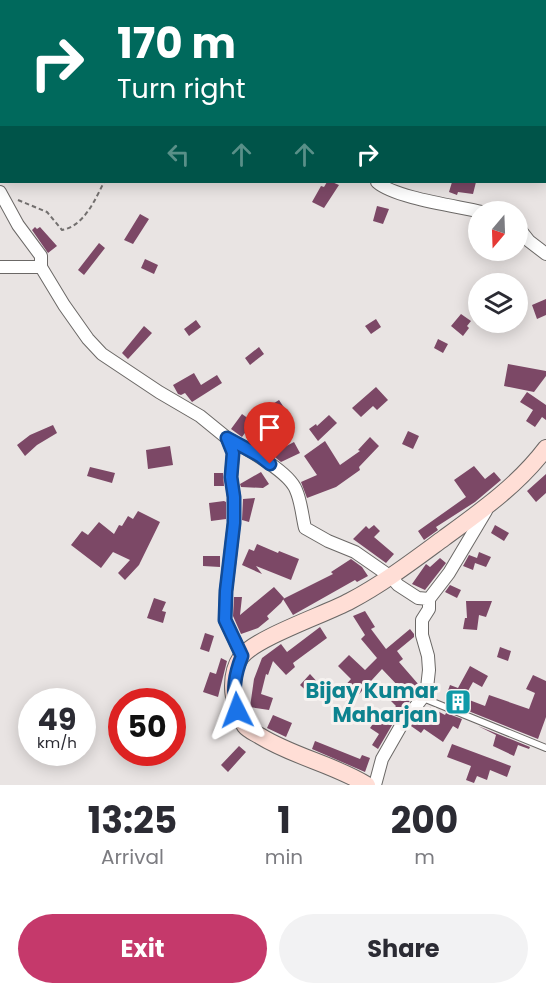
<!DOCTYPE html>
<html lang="en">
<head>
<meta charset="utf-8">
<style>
  :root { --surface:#fff; --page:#f2f2f3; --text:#2b2b33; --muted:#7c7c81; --accent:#c5396b }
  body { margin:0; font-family:Poppins,sans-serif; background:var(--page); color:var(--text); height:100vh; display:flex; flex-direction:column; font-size:22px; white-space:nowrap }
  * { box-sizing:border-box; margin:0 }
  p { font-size:20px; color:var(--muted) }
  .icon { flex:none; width:33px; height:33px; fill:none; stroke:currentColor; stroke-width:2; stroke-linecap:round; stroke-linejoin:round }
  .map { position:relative; height:785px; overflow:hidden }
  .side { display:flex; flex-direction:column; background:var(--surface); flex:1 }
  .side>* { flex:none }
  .hud { position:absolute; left:0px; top:0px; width:546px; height:183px; box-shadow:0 3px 15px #0003; background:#00695c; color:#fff; overflow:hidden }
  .needle { width:39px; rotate:199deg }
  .buttons { position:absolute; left:468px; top:201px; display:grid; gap:12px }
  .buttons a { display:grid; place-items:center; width:60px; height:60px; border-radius:50%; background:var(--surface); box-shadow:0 3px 15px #0003; font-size:30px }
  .speed { position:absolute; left:18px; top:688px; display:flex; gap:12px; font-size:30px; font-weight:700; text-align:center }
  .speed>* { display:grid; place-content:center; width:78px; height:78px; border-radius:50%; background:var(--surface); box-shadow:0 3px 15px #0003; line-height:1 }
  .speed small { font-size:15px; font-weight:400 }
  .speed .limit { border:9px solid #d22; background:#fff; color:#111 }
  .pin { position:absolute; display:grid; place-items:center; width:51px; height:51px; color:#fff; margin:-62px -26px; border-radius:50% 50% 50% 0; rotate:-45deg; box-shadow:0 0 6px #0007 }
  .pin .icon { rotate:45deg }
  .me { position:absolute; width:66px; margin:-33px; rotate:357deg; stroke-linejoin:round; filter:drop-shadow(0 0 4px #0008) }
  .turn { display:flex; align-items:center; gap:21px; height:126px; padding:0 18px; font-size:27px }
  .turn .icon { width:78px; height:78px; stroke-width:2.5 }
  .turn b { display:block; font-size:42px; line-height:51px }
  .lanes { display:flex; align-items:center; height:57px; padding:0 18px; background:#0003; justify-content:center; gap:30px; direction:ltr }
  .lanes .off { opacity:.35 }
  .eta { display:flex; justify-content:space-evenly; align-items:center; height:102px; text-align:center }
  .eta b { font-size:36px; font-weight:700; line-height:42px }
  .cta { display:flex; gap:12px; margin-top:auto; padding:12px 18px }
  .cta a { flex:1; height:69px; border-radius:36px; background:var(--accent); color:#fff; font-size:24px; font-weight:700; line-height:69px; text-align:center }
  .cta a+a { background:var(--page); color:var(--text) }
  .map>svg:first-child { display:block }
  .building { fill:#7c4866 }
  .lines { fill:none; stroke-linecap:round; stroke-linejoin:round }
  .service-casing { stroke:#6b6866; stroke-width:8 }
  .minor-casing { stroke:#6b6866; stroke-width:14 }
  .secondary-casing { stroke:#6b6866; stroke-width:18 }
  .path { stroke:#73706f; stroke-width:2; stroke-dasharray:4.5 3; stroke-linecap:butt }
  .service { stroke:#fff; stroke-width:6 }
  .minor { stroke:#fff; stroke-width:12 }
  .secondary { stroke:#ffded6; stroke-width:16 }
  .route-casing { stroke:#114b97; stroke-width:15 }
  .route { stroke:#1a73e8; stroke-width:10 }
  .labels { text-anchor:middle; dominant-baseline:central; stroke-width:6; stroke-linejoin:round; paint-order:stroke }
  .culture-label { font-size:21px; font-weight:bold; fill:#0d838f; stroke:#f6f2f0; text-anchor:end }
</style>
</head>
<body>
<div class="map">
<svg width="546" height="785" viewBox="0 0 546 785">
  <rect width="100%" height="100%" fill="#e9e4e3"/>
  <path class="building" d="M 327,182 L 332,182 L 339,185 L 324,208 L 312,202 L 321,186 L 324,187 Z
    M 452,182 L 476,182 L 473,194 L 458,192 L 457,195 L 449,192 Z
    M 377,206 L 389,209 L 383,224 L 373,221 Z
    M 140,214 L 149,219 L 133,244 L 124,240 Z
    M 35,227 L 37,229 L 40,227 L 57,246 L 48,253 L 32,230 Z
    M 99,243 L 105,248 L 84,275 L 78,270 Z
    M 145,259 L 158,265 L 154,274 L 141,268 Z
    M 546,299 L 546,315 L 537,319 L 532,305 Z
    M 461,314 L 471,321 L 467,326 L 469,328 L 463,336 L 451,326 Z
    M 376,319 L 381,327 L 371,334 L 365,326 Z
    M 196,320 L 201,327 L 189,336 L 184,329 Z
    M 144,326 L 152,333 L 128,359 L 122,353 Z
    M 438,339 L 448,344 L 443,353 L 434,348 Z
    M 259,347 L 264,354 L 250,365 L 245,358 Z
    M 508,364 L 546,371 L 546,376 L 534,392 L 504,386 Z
    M 194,373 L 201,385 L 217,375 L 222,383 L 192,402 L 185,393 L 181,395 L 178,394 L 173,385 Z
    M 376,387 L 388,400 L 377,410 L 373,406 L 361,417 L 352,408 Z
    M 527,392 L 546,405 L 546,420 L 542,417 L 535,427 L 526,421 L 533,410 L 520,402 Z
    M 279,400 L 285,409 L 267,421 L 260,412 Z
    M 242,414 L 253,422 L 242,437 L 231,429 Z
    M 329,415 L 337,423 L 318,441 L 309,429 L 316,424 L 317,426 Z
    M 53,425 L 57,433 L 37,445 L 25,456 L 17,445 L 30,435 Z
    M 408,431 L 419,436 L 413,449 L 402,444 Z
    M 370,437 L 379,446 L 359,467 L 360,470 L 336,487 L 307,498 L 301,482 L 317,475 L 304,456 L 325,441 L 340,465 L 360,451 L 358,450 Z
    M 294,442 L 300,453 L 281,462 L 271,454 Z
    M 170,446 L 173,465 L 148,469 L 146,450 Z
    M 474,466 L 485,479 L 494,472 L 501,480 L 475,502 L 436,527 L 438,530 L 424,540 L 418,531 L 466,497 L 454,480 Z
    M 90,467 L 115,473 L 112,483 L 87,476 Z
    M 261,472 L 269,484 L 263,488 L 241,487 L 240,484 Z
    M 214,473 L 223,473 L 224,486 L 214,486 Z
    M 546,474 L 546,493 L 536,502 L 527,491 Z
    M 255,498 L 249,522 L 242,520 L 243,499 Z
    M 224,501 L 226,502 L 226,519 L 211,521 L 209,503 Z
    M 138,511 L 160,522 L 139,565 L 125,580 L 118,573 L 130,560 L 113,552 L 101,568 L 71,545 L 82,531 L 88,535 L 99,522 L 114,534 L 119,525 L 122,526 L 128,516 L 133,519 Z
    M 374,525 L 380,531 L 374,537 L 394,554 L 386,563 L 353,539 L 366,526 L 369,529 Z
    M 495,525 L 509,533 L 504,541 L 491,533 Z
    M 257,544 L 278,553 L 279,551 L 299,559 L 291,580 L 256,566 L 262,574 L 242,565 L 249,549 L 254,551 Z
    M 479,552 L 491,557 L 486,567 L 475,563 L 473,570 L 463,566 L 469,555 L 477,558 Z
    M 203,556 L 220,556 L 220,567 L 203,566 Z
    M 440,558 L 446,563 L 425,590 L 412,584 L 426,564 L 430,567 Z
    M 351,559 L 362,567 L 368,576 L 357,582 L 355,580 L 293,615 L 283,599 L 333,574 L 331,572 Z
    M 450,585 L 461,590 L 457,598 L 445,592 Z
    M 274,587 L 284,598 L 281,603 L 267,616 L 269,619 L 258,628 L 241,634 L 233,616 L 234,597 L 242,597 L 240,615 Z
    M 154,598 L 166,602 L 162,611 L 166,612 L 163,623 L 147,618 Z
    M 466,601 L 492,601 L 486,617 L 479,615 L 477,630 L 463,629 L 465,618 L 467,618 Z
    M 365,611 L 375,627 L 371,629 L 386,649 L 410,629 L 414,634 L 414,637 L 397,651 L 403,659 L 399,662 L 419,685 L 416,693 L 395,720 L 378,749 L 372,745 L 379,734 L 370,728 L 375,721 L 381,725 L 396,706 L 391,701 L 401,689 L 382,669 L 350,704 L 341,696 L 345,691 L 342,689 L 351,679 L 338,666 L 349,655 L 365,670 L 377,658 L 361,639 L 365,635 L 353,616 Z
    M 320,627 L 327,638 L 293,663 L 295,667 L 286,675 L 273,661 L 268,675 L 266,674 L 261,694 L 273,698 L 269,710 L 250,707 L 254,679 L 262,658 L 281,644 L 287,652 Z
    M 205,633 L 214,636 L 209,652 L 200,649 Z
    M 500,647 L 511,651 L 508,661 L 497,657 Z
    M 221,658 L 227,661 L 218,697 L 203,692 L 210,672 L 216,674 Z
    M 470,666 L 488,676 L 482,687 L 473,682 L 464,698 L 485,706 L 489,695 L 529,709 L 535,693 L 526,689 L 533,675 L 546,681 L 546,717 L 538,739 L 451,704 L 455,697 L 447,693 L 450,685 L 458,688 Z
    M 310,674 L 321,686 L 312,696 L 300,685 Z
    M 430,707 L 445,715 L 446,713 L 462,719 L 458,729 L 453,726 L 443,742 L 424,729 L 421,733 L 411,726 L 417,718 L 422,721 Z
    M 273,715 L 292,723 L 286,737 L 267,728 Z
    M 478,726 L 530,747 L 529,749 L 518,745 L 514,756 L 493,746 L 496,735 Z
    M 315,741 L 360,759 L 362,755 L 370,758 L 365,772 L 312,749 Z
    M 452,744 L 511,766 L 507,777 L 490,770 L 487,780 L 477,776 L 474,783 L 466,780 L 471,766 L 447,757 Z
    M 239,746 L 246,752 L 228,772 L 221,765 Z"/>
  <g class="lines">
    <defs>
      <path id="service" d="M 423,698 L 546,748"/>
      <path id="minor" d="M 72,2 L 72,0
        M 249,2 L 254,0
        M 0,18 L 2,18
        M 377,182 C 395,198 457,206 482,212
        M 0,192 L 18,225 L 41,256 L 41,267 L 64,305 L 88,339 L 102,354 L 159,392 L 200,416 L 227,438 L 233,453 L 231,477 L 234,497 L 234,523 L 226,591 L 225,620 L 242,656
        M 518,227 L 529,241 L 546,254
        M 0,267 L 41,267
        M 227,438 C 245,448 289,471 296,490 C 301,501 302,515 305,528 L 328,541 L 355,552 L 391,577 L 398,585 L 418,598 L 429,599
        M 375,785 L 382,759 L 402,724 L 423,697 L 427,688 L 429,670 L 428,656 L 422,635 L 422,620 L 429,609 L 429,599 L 449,573 L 486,511"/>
      <path id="secondary" d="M 367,785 C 333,764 294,757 260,736 C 255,733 248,730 245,726 C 232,708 228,676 241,657 C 255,638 326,614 350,601 C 384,583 414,560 444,538 C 481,511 518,485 546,448"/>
    </defs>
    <use href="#service" class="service-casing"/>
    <use href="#minor" class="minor-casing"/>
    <use href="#secondary" class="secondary-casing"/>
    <path class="path" d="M 18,200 L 47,212 L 62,230 C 84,226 95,200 104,182"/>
    <use href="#service" class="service"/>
    <use href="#minor" class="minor"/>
    <use href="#secondary" class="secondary"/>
  </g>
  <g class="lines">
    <defs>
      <path id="route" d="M 237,710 C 232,690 235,674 242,656 L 225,620 L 226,591 L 234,523 L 234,497 L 231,477 L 233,453 L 227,438 L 260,456 L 270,464"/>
    </defs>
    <use href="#route" class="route-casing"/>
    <use href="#route" class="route"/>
  </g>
  <defs>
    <symbol id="building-square" viewBox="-11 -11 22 22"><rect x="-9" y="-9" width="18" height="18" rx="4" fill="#0f9aa8" stroke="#f6f2f0"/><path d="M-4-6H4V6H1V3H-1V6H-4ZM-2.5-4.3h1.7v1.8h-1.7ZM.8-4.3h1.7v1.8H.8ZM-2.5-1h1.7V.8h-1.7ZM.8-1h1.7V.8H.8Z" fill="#fff"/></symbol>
  </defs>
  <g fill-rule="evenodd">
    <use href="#building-square" x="443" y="687" width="30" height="30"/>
  </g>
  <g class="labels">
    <g class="culture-label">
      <text x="438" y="690">Bijay Kumar<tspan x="438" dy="24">Maharjan</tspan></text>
    </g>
  </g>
</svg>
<div class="buttons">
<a><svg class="needle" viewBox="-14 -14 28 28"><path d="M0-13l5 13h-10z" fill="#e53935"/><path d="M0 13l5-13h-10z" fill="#7c7c81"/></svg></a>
<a><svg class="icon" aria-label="layers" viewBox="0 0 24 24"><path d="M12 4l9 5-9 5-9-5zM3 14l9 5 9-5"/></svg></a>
</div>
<div class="speed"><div>49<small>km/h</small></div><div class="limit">50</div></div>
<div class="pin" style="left:270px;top:464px;background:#d93025"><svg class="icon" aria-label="arrive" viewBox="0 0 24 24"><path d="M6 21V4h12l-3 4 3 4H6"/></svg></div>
<svg class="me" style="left:237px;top:710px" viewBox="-20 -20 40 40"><path d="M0-17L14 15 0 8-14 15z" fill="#1a73e8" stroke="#fff" stroke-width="4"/></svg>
<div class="hud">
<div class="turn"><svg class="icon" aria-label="right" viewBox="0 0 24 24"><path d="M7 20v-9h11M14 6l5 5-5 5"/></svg><div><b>170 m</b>Turn right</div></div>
<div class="lanes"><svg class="icon off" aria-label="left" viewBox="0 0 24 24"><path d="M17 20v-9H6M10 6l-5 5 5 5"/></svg><svg class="icon off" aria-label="ahead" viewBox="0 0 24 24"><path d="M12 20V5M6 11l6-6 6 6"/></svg><svg class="icon off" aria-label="ahead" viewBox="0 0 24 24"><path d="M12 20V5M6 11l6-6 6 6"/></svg><svg class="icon" aria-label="right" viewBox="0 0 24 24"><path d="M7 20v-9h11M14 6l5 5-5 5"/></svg></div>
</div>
</div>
<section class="side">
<div class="eta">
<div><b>13:25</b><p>Arrival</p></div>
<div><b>1</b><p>min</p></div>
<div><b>200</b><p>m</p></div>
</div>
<div class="cta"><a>Exit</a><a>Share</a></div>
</section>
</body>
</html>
